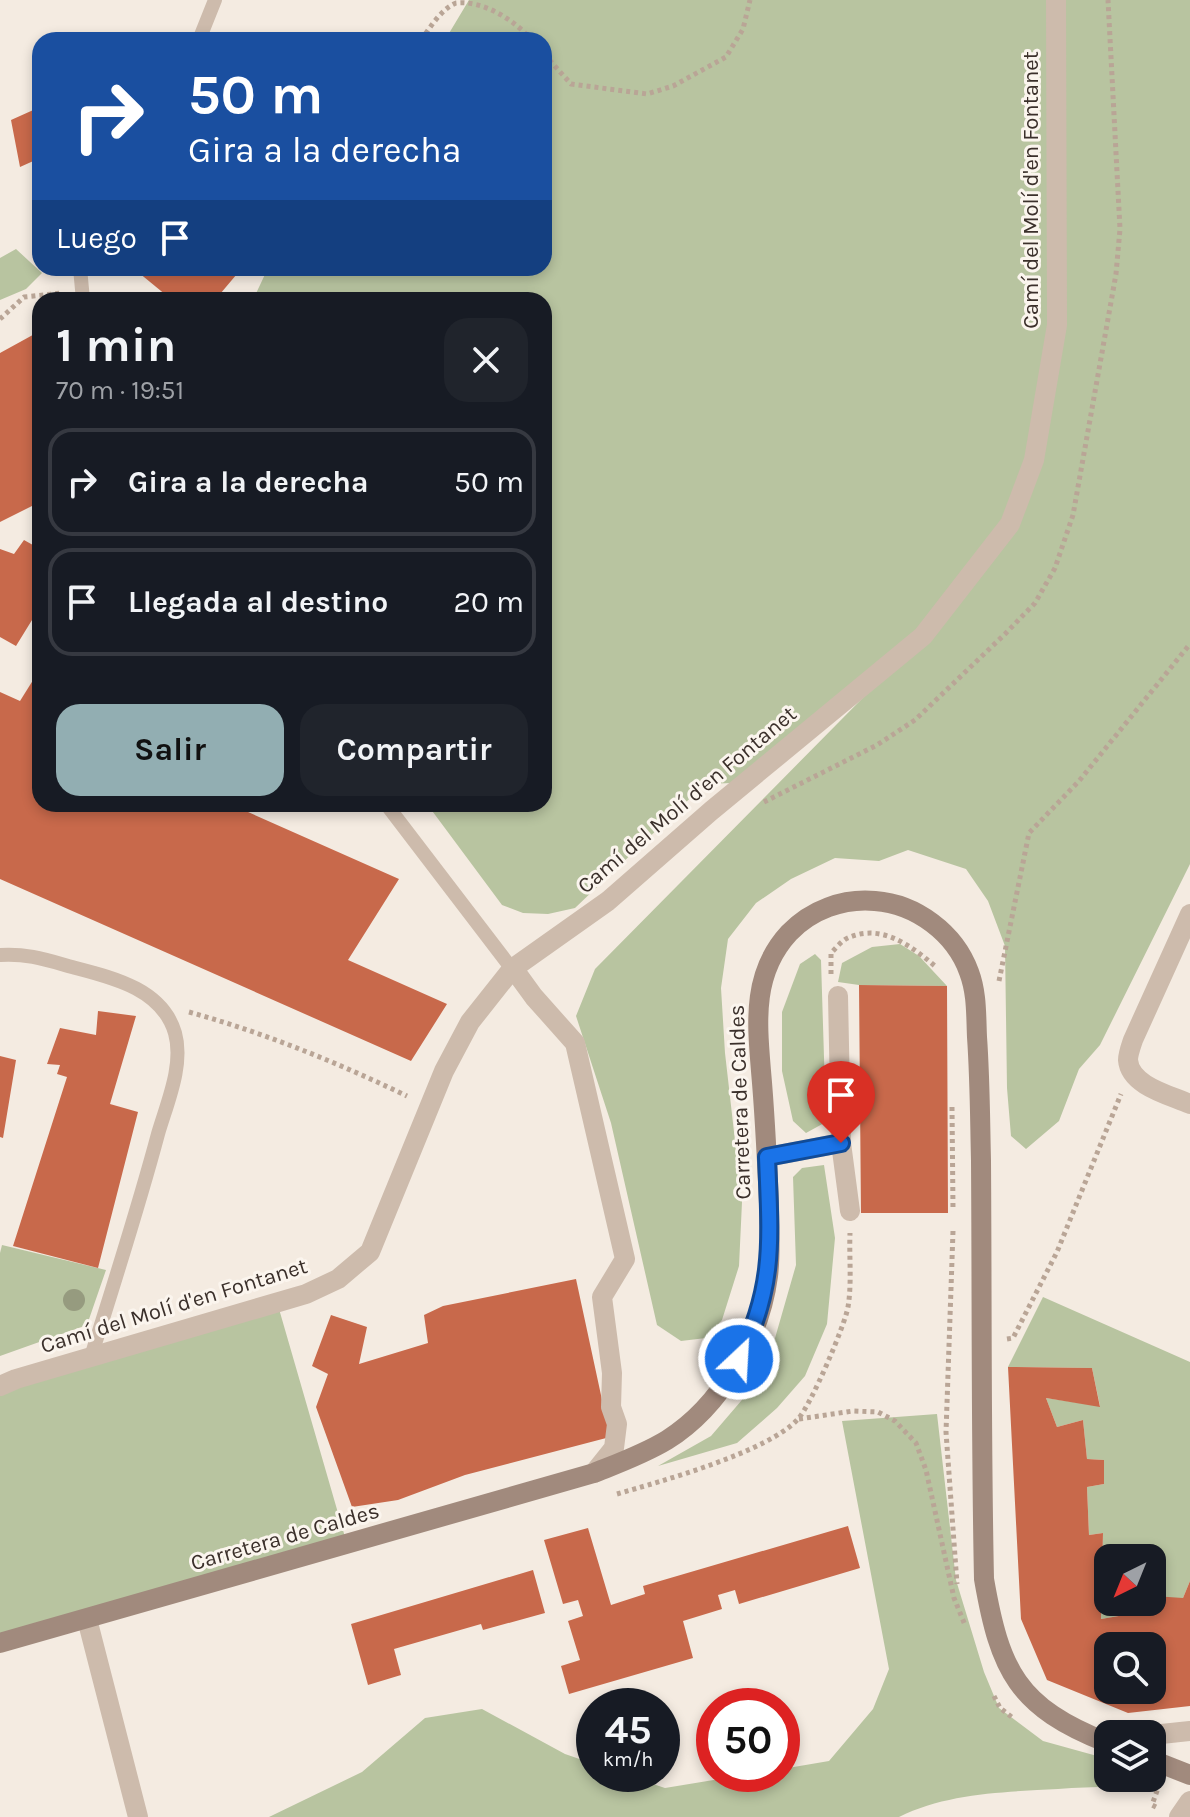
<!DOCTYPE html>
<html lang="es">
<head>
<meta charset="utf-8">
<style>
  :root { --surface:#171b24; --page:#20242c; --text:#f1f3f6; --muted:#9ea1a6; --line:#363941; --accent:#92aeb2 }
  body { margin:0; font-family:Karla,sans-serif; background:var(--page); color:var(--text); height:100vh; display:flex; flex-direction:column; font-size:30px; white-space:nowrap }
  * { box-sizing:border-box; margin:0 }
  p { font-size:26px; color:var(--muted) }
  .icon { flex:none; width:44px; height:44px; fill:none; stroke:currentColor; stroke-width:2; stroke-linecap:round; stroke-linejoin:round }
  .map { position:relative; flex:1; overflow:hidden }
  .sheet { position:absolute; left:32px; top:292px; width:520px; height:520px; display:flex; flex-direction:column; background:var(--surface); border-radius:24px; box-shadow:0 4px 12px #0003 }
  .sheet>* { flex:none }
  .guide { position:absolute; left:32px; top:32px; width:520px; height:244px; border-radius:24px; box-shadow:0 4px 12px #0003; background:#1a4fa0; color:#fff; overflow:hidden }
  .needle { width:52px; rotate:223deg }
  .fabs { position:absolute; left:1094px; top:1544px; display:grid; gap:16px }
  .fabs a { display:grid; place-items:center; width:72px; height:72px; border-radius:16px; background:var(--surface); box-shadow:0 4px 12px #0003; font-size:40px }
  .speed { position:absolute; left:576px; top:1688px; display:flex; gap:16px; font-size:40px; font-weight:700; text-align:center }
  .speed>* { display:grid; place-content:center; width:104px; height:104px; border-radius:50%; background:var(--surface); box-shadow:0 4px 12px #0003; line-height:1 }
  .speed small { font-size:20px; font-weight:400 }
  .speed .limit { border:12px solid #d22; background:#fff; color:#111 }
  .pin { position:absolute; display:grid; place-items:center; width:68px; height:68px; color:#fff; margin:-82px -34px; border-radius:50% 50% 50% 0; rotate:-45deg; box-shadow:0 0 8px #0007 }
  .pin .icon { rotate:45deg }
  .me { position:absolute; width:88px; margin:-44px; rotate:25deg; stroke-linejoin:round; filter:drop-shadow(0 0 6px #0008) }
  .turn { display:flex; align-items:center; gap:28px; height:168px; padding:0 24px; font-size:36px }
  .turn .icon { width:104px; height:104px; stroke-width:2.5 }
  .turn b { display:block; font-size:56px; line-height:68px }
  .then { display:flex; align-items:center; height:76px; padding:0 24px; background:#0003; gap:16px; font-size:30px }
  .round { display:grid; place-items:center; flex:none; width:84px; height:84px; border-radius:24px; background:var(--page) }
  .overview { display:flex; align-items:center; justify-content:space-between; height:136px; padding:0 24px }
  h1 { font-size:48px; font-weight:700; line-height:60px }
  .action { display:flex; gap:16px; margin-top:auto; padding:16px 24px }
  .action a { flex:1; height:92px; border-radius:24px; background:var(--accent); color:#111; font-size:32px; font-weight:700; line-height:92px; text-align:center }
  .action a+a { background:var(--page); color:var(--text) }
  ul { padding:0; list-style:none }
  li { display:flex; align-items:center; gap:24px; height:108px; margin:0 16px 12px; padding:0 8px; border:4px solid var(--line); border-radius:24px }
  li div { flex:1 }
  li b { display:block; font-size:30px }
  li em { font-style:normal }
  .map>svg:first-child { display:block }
  .green { fill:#b8c4a0 }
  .building { fill:#c8694b; fill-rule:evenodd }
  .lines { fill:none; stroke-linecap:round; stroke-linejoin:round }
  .path { stroke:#b9a596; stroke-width:5; stroke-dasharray:4 4; stroke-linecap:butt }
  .lane { stroke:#cdbbac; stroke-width:14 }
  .street { stroke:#cdbbac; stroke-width:20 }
  .secondary { stroke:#a18a7d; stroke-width:20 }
  .tree { fill:#969b7f }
  .route-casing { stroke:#114b97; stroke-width:20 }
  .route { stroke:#1a73e8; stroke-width:14 }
  .labels { text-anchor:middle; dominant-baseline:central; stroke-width:6; stroke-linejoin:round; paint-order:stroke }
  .street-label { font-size:22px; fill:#3b302b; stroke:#fbf5ee }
</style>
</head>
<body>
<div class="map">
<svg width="1190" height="1817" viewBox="0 0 1190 1817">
  <rect width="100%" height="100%" fill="#f4ebe1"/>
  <path class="green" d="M 469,0 L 1190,0 L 1190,864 L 1100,1045 L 1079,1069 L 1059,1121 L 1026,1149 L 1011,1136 L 1007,1088 L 1005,946 L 988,901 L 966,869 L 908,850 L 879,861 L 835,858 L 791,879 L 756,903 L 728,939 L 721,988 L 725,1053 L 742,1202 L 739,1266 L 722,1320 L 706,1338 L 681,1341 L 657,1325 L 611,1123 L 576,1016 L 595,969 L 918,642 L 732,783 L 705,784 L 575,908 L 548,914 L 523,913 L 502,905 L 427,804 L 544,804 L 544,300 L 253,300 L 268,268 L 544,268 L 544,40 L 445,40 Z
    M 16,249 L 42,273 L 26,289 L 0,300 L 0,258 Z
    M 900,944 L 919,956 L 947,986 L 859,985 L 838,982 L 842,963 L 872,947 Z
    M 815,954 L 821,960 L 826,1122 L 806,1133 L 793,1121 L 782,1071 L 782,1012 L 800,964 Z
    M 824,1165 L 835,1238 L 827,1324 L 805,1376 L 777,1408 L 737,1443 L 658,1466 L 711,1436 L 765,1373 L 796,1265 L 793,1177 L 802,1168 Z
    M 2,1245 L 106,1270 L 87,1325 L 0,1356 L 0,1253 Z
    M 1043,1297 L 1190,1362 L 1190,1581 L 1183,1598 L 1152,1599 L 1152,1558 L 1108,1558 L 1108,1602 L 1148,1602 L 1154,1610 L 1101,1619 L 1103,1533 L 1089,1535 L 1087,1487 L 1104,1484 L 1104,1460 L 1087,1459 L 1083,1420 L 1057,1427 L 1046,1398 L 1100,1406 L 1092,1368 L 1008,1367 Z
    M 277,1302 L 347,1544 L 0,1643 L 0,1386 Z
    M 937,1414 L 956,1580 L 984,1672 L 999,1708 L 1043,1741 L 1108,1759 L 1108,1778 L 1152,1778 L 1152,1772 L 1155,1773 L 1158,1790 C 1124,1785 1092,1787 1058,1789 C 1005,1792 947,1793 899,1817 L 269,1817 L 362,1772 L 425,1718 L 482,1709 L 565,1754 L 594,1764 L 594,1774 L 623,1774 L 665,1788 L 750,1774 L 782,1774 L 782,1769 L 829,1761 L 873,1709 L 889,1669 L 842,1421 Z"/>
  <path class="building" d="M 40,107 L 40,158 L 20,167 L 11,120 Z
    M 133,268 L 242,268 L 215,300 L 172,300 Z
    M 40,331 L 40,502 L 0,522 L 0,353 Z
    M 24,540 L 40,549 L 40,607 L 16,646 L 0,637 L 0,549 L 14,554 Z
    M 40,669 L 40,804 L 230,804 L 399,879 L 348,960 L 447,1004 L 411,1061 L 0,879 L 0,692 L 20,701 Z
    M 859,985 L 947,986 L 948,1213 L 861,1213 Z
    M 98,1011 L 136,1016 L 110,1104 L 138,1112 L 98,1268 L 13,1246 L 67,1077 L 57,1074 L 60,1065 L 47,1064 L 60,1028 L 96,1035 Z
    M 0,1056 L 16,1060 L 3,1138 L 0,1137 Z
    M 576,1279 L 610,1437 L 465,1475 L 398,1500 L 352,1507 L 316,1407 L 328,1374 L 312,1366 L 331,1315 L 367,1327 L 359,1364 L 428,1343 L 424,1315 L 443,1306 Z
    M 1008,1367 L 1092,1368 L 1100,1407 L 1046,1398 L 1057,1427 L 1083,1420 L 1087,1459 L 1104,1460 L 1104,1484 L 1087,1487 L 1089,1535 L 1103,1533 L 1101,1619 L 1154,1610 L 1153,1596 L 1183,1598 L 1190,1581 L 1190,1706 L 1128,1713 L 1047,1680 L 1021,1619 ZM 1108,1646 L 1152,1646 L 1152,1690 L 1108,1690 Z
    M 848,1526 L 860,1568 L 739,1604 L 735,1590 L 718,1595 L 722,1609 L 683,1621 L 693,1658 L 569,1694 L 561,1666 L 580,1660 L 568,1621 L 583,1616 L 578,1600 L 563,1604 L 544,1540 L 588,1528 L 611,1605 L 645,1594 L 643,1586 Z
    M 533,1570 L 545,1613 L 483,1630 L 481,1624 L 394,1649 L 401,1675 L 368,1685 L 351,1624 Z"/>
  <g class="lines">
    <path class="path" d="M 421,40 C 430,28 441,9 456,3 C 484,0 515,21 532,40
      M 544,54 L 571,84 L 647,94 L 673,86 L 726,57 L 743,29 L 750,0
      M 0,319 L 24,297 L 62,293
      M 764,802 L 877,745 L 915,720 L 1005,634 L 1035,603 L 1055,568 L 1073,515 L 1116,274 L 1120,229 L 1108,0
      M 831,974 L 831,953 C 836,948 843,939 850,937 C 883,924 911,946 935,966
      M 999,981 L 1029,833 L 1079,781 L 1190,644
      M 189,1012 C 265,1033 336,1062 407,1096
      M 952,1107 L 953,1209
      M 953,1231 L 946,1432 L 957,1584
      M 1007,1339 L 1013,1338 L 1057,1252 L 1121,1094
      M 799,1419 L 853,1411 L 878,1412 L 895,1421 L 916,1443 L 926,1470 L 954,1598 L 965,1625
      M 617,1494 C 662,1481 768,1452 798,1419 C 811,1405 845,1325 848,1307 C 852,1283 849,1257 850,1233
      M 994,1696 L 1000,1708 L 1013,1718
      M 1156,1807 L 1152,1805 L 1158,1788"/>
    <path class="lane" d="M 199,40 L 215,0
      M 80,268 L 83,300
      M 386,804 L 512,969
      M 0,955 C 26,953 47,960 72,967 C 110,977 162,988 175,1033 C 184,1065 167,1103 158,1134 C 138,1209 114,1283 91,1357"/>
    <path class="street" d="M 1190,914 L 1133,1040 C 1131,1046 1128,1054 1128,1060 C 1130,1086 1170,1095 1190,1104
      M 513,968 L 534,997 L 575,1043 L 625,1259 L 602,1297 L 612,1373 L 611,1407 L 617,1424 L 614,1448 L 594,1473
      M 838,996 L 841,1143
      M 767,1157 L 841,1143 L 850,1211
      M 0,1386 L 16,1379 L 306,1294 L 338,1279 L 370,1252 L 444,1071 L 470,1022 L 512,969 L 608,901 L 711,811 L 923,636 L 1010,524 L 1034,460 L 1057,325 L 1056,0
      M 87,1619 L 138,1817
      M 1152,1735 L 1190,1731
      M 1179,1817 L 1190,1801"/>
    <path class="secondary" d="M 0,1643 L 594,1473 C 619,1463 644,1454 667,1440 C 721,1406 760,1338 768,1276 C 771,1252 769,1227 769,1203 C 767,1159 765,1115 761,1071 C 757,1022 752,973 789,933 C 811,910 843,898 875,901 C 916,904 955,933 969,972 C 977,993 976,1015 977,1037 C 980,1079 980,1120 981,1161 C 982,1301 981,1440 984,1579 C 1000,1671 1017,1707 1108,1743
      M 1152,1760 L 1190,1775"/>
  </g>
  <circle class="tree" cx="74" cy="1300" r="11"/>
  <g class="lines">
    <defs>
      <path id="route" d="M 739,1359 C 776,1285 770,1237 767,1157 L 841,1143"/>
    </defs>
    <use href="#route" class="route-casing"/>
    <use href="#route" class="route"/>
  </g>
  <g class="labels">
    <g class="street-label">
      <text transform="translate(1031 190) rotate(-90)">Camí del Molí d'en Fontanet</text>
      <text transform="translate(687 800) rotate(-40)">Camí del Molí d'en Fontanet</text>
      <text transform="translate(740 1102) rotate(-92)">Carretera de Caldes</text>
      <text transform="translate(174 1306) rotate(-17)">Camí del Molí d'en Fontanet</text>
      <text transform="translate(285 1537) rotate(-16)">Carretera de Caldes</text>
    </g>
  </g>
</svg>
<div class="fabs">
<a><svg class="needle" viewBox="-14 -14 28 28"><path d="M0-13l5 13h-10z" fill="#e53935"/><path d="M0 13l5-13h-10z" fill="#9ea1a6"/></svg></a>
<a><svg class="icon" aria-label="search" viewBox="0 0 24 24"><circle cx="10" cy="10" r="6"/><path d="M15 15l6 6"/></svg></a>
<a><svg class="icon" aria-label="layers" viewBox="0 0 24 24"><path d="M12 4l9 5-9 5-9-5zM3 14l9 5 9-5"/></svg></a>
</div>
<div class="speed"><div>45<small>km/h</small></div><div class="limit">50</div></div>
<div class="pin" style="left:841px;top:1143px;background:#d93025"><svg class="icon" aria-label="arrive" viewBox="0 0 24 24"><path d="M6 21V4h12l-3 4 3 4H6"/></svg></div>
<svg class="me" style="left:739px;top:1359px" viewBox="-20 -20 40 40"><circle r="17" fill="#1a73e8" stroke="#fff" stroke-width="3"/><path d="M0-11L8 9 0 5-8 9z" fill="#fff"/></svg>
<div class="guide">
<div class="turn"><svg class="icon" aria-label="right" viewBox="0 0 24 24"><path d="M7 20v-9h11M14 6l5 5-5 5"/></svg><div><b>50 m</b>Gira a la derecha</div></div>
<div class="then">Luego<svg class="icon" aria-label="arrive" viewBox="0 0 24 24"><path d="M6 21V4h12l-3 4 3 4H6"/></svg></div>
</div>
<section class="sheet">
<div class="overview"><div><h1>1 min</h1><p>70 m · 19:51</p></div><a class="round"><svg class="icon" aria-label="close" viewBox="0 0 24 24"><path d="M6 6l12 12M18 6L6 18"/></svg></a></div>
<ul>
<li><svg class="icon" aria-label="right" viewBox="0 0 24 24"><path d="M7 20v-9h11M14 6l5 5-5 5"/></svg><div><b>Gira a la derecha</b></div><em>50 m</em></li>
<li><svg class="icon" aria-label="arrive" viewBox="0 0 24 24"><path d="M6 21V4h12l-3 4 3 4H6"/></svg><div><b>Llegada al destino</b></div><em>20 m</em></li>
</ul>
<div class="action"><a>Salir</a><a>Compartir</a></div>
</section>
</div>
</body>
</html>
